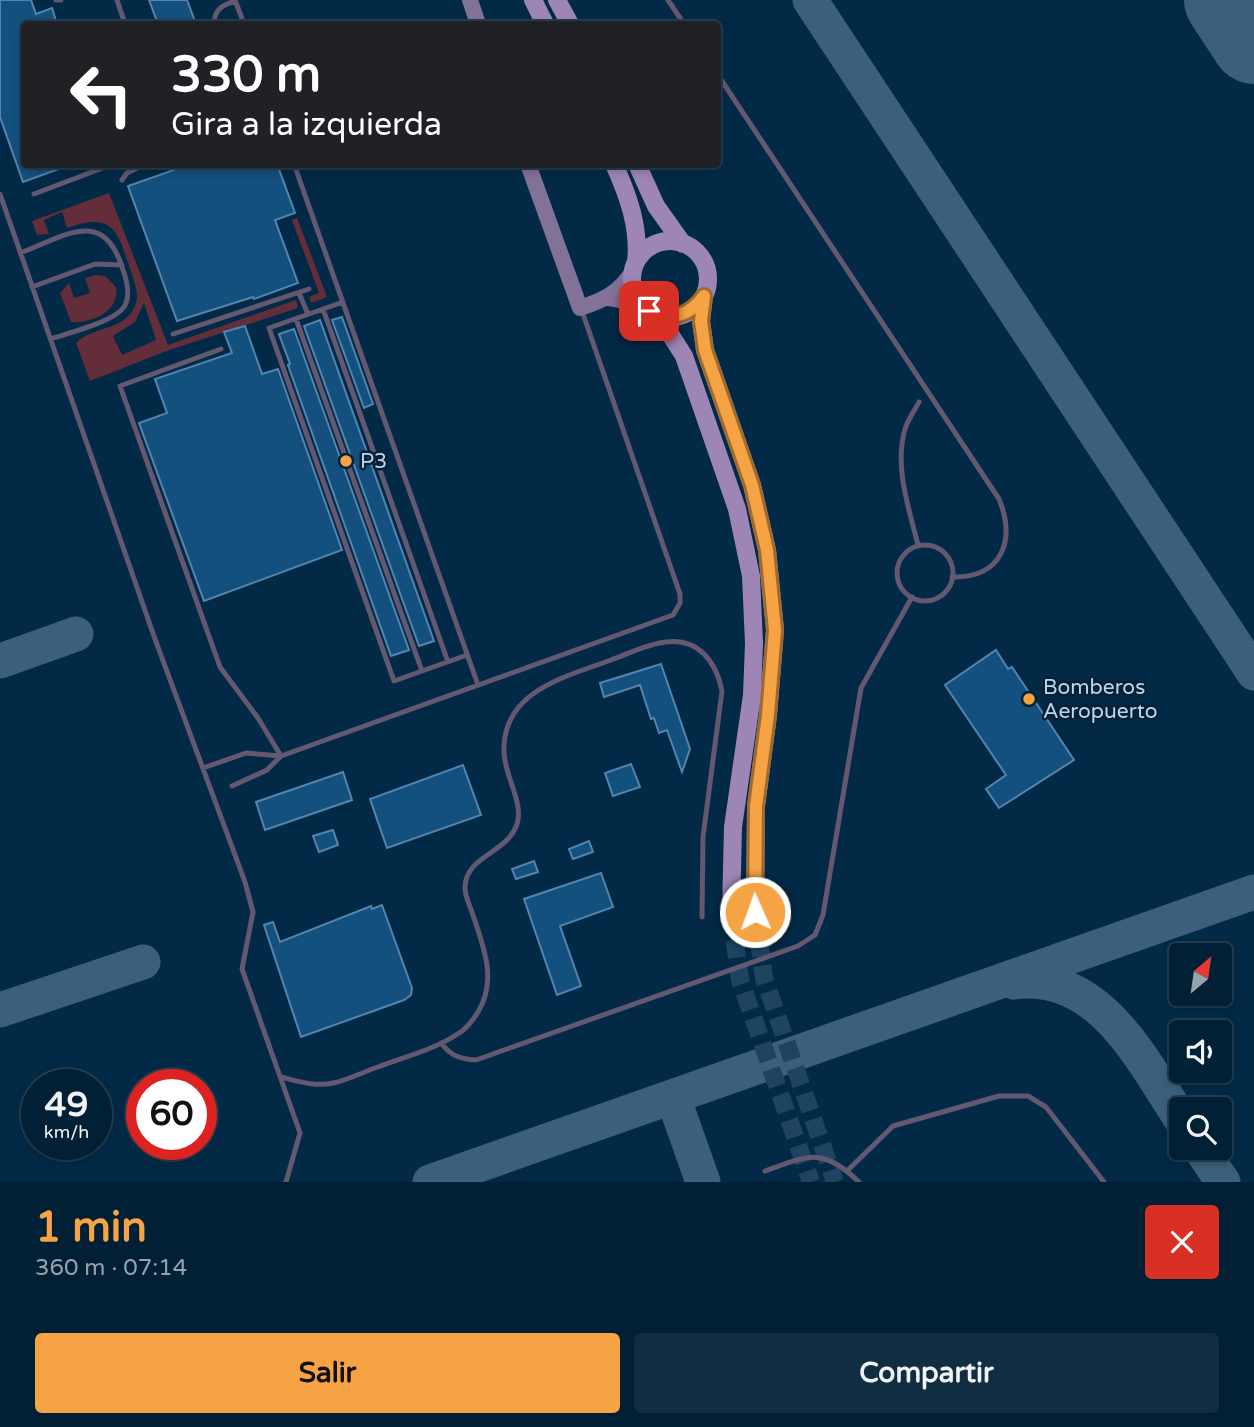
<!DOCTYPE html>
<html lang="es">
<head>
<meta charset="utf-8">
<style>
  :root { --surface:#022035; --page:#102d41; --text:#f1f3f6; --muted:#96a3ad; --line:#233e50; --accent:#f5a345 }
  body { margin:0; font-family:"Varela Round",sans-serif; background:var(--page); color:var(--text); height:100vh; display:flex; flex-direction:column; font-size:26px; white-space:nowrap }
  * { box-sizing:border-box; margin:0 }
  p { font-size:23px; color:var(--muted) }
  .icon { flex:none; width:38px; height:38px; fill:none; stroke:currentColor; stroke-width:2; stroke-linecap:round; stroke-linejoin:round }
  .map { position:relative; height:1182px; overflow:hidden }
  .side { display:flex; flex-direction:column; background:var(--surface); flex:1 }
  .side>* { flex:none }
  .banner { position:absolute; left:21px; top:21px; width:700px; height:147px; border-radius:7px; box-shadow:0 4px 10px #0003,0 0 0 2px var(--line); background:#202124; color:#fff; overflow:hidden }
  .needle { width:46px; rotate:29deg }
  .controls { position:absolute; left:1169px; top:943px; display:grid; gap:14px }
  .controls a { display:grid; place-items:center; width:63px; height:63px; border-radius:7px; background:var(--surface); box-shadow:0 4px 10px #0003,0 0 0 2px var(--line); font-size:35px }
  .speed { position:absolute; left:21px; top:1069px; display:flex; gap:14px; font-size:35px; font-weight:700; text-align:center }
  .speed>* { display:grid; place-content:center; width:91px; height:91px; border-radius:50%; background:var(--surface); box-shadow:0 4px 10px #0003,0 0 0 2px var(--line); line-height:1 }
  .speed small { font-size:18px; font-weight:400 }
  .speed .limit { border:10px solid #d22; background:#fff; color:#111 }
  .pin { position:absolute; display:grid; place-items:center; width:60px; height:60px; color:#fff; margin:-30px; border-radius:14px; box-shadow:0 4px 10px #0006 }
  .me { position:absolute; width:77px; margin:-38px; rotate:358deg; stroke-linejoin:round; filter:drop-shadow(0 0 5px #0008) }
  .turn { display:flex; align-items:center; gap:24px; height:147px; padding:0 35px; font-size:32px }
  .turn .icon { width:91px; height:91px; stroke-width:2.5 }
  .turn b { display:block; font-size:49px; line-height:60px }
  .round { display:grid; place-items:center; flex:none; width:74px; height:74px; border-radius:7px; background:var(--page) }
  .overview { display:flex; align-items:center; justify-content:space-between; height:119px; padding:0 35px }
  h1 { font-size:42px; font-weight:800; line-height:52px; color:var(--accent) }
  .primary-button { display:flex; gap:14px; margin-top:auto; padding:14px 35px }
  .primary-button a { flex:1; height:80px; border-radius:7px; background:var(--accent); color:#111; font-size:28px; font-weight:800; line-height:80px; text-align:center }
  .primary-button a+a { background:var(--page); color:var(--text) }
  .map>svg:first-child { display:block }
  .green { fill:#642d3a; fill-rule:evenodd }
  .lines { fill:none; stroke-linecap:round; stroke-linejoin:round }
  .taxiway { stroke:#3c607c; stroke-width:35 }
  .runway { stroke:#3c607c; stroke-width:86 }
  .building { fill:#14507d; stroke:#5385b0; stroke-width:2 }
  .primary-tunnel { stroke:#1e4460; stroke-width:18; stroke-dasharray:18 9; stroke-linecap:butt }
  .lane { stroke:#63586f; stroke-width:5 }
  .secondary { stroke:#837297; stroke-width:16 }
  .primary { stroke:#9d86b5; stroke-width:18 }
  .route-casing { stroke:#9f6a2d; stroke-width:18 }
  .route { stroke:#f5a345; stroke-width:12 }
  .poi-dot { fill:#f5a345; stroke:#062035; stroke-width:2.5 }
  .labels { text-anchor:middle; dominant-baseline:central; stroke-width:5; stroke-linejoin:round; paint-order:stroke }
  .poi-label { font-size:21px; fill:#bdd7ee; stroke:#062035; text-anchor:start }
</style>
</head>
<body>
<div class="map">
<svg width="1254" height="1182" viewBox="0 0 1254 1182">
  <rect width="100%" height="100%" fill="#022a47"/>
  <path class="green" d="M 109,193 L 168,345 L 296,300 L 298,308 L 169,350 L 90,381 L 76,343 C 92,326 125,331 135,306 C 140,294 134,281 130,269 C 118,231 113,211 67,228 L 62,212 L 44,220 L 49,234 L 37,235 L 32,221 ZM 144,303 L 156,340 L 122,355 L 113,336 L 135,322 Z
    M 297,218 L 327,297 L 311,303 L 309,297 L 319,293 L 292,220 Z
    M 96,275 L 105,276 L 116,287 C 120,311 92,324 71,322 L 60,293 L 69,283 L 74,298 L 90,293 L 85,278 Z"/>
  <g class="lines">
    <path class="taxiway" d="M 810,0 L 1254,673
      M 0,661 L 76,634
      M 1014,982 C 1099,970 1142,1060 1181,1119
      M 0,1010 L 143,962
      M 673,1097 L 703,1182
      M 1200,1148 L 1223,1182
      M 430,1182 L 1254,892"/>
    <path class="runway" d="M 1227,0 L 1254,41"/>
  </g>
  <path class="building" d="M 0,0 L 31,0 L 36,14 L 52,8 L 57,24 L 24,24 L 24,164 L 67,166 L 23,182 L 0,117 Z
    M 149,0 L 187,0 L 196,24 L 158,24 Z
    M 172,164 L 277,164 L 295,213 L 275,220 L 298,283 L 254,299 L 253,297 L 177,321 L 128,186 L 174,170 Z
    M 342,317 L 373,404 L 364,408 L 332,320 Z
    M 320,320 L 434,641 L 419,646 L 304,326 Z
    M 245,326 L 262,374 L 278,369 L 342,550 L 204,601 L 139,423 L 167,413 L 155,379 L 232,353 L 224,332 Z
    M 294,329 L 409,650 L 391,656 L 288,365 L 290,364 L 279,334 Z
    M 996,650 L 1008,669 L 1012,667 L 1074,760 L 999,808 L 986,789 L 1006,775 L 945,685 Z
    M 661,664 L 690,749 L 682,772 L 667,730 L 659,733 L 654,718 L 651,719 L 640,685 L 604,697 L 600,683 Z
    M 631,764 L 640,787 L 613,796 L 605,773 Z
    M 463,765 L 481,815 L 387,848 L 370,799 Z
    M 343,772 L 352,800 L 265,830 L 256,802 Z
    M 333,830 L 338,845 L 319,852 L 313,836 Z
    M 589,841 L 593,852 L 573,859 L 569,849 Z
    M 534,861 L 538,872 L 516,879 L 512,869 Z
    M 601,873 L 613,907 L 560,926 L 581,986 L 557,995 L 524,899 Z
    M 382,905 L 412,988 L 411,995 L 404,1000 L 301,1037 L 264,925 L 273,922 L 280,942 L 371,906 L 372,909 Z"/>
  <g class="lines">
    <path class="primary-tunnel" d="M 755,912 L 764,978 L 835,1182
      M 731,913 L 740,980 L 811,1182"/>
    <path class="lane" d="M 56,0 L 61,0
      M 117,0 L 125,24
      M 235,0 L 244,24
      M 668,0 L 684,24
      M 214,24 C 214,10 222,5 235,1
      M 718,75 L 999,499 C 1016,541 1002,578 952,577
      M 294,164 L 478,685
      M 122,180 L 127,173 L 146,164
      M 0,194 L 155,639 L 245,882 L 253,912 L 242,969 L 300,1133 L 286,1182
      M 34,194 L 113,164
      M 20,253 C 66,236 104,206 123,270 C 127,281 131,296 124,307 C 114,322 68,333 51,339
      M 32,287 L 95,264 L 122,265
      M 299,293 L 308,314
      M 343,302 L 269,328 L 394,681 L 467,655
      M 323,309 L 448,662
      M 296,319 L 422,671
      M 173,334 L 309,289
      M 221,349 L 120,386 L 220,667 L 258,718 L 281,756 L 673,615 L 680,603 L 680,594 L 582,311
      M 918,545 C 909,508 893,465 906,426 C 909,418 915,410 919,402
      M897 573a28 28 0 1 1 56 0a28 28 0 1 1-56 0Z
      M 203,768 L 246,753 L 281,756 L 267,770 L 232,786
      M 441,1043 C 451,1056 460,1059 476,1060 L 798,946 L 815,935 L 823,915 L 861,688 L 912,597
      M 281,1077 C 298,1081 315,1087 333,1083 C 348,1080 363,1072 378,1067 C 404,1057 433,1050 456,1035 C 464,1031 473,1020 478,1012 C 498,979 483,946 472,912 C 469,904 464,894 465,886 C 467,855 508,853 517,824 C 524,802 504,775 504,752 C 502,691 565,677 611,660 C 628,654 647,644 666,642 C 698,638 716,661 722,691 L 703,837 L 702,917
      M 765,1171 C 809,1155 822,1147 859,1182
      M 847,1171 L 893,1126 L 999,1096 L 1028,1096 L 1046,1107 L 1104,1182"/>
    <path class="secondary" d="M 470,0 L 478,24
      M 528,164 L 580,308 C 604,300 619,293 633,271
      M 608,298 L 641,304"/>
    <path class="primary" d="M 533,0 L 545,24
      M 557,0 L 570,24
      M 614,164 C 628,195 640,228 636,262
      M 637,164 L 656,206 L 683,244
      M632 279a38 38 0 1 1 76 0a38 38 0 1 1-76 0Z
      M 704,296 L 701,321 L 705,350 L 752,485 L 767,550 L 775,630 L 768,715 L 756,806 L 755,912
      M 658,315 L 684,356 L 737,509 L 751,576 L 754,643 L 752,695 L 733,827 L 731,913"/>
  </g>
  <g class="lines">
    <defs>
      <path id="route" d="M 649,311 C 670,321 690,316 704,296 L 701,321 L 705,350 L 752,485 L 767,550 L 775,630 L 768,715 L 756,806 L 755,912"/>
    </defs>
    <use href="#route" class="route-casing"/>
    <use href="#route" class="route"/>
  </g>
  <g class="poi-dot">
    <circle cx="346" cy="461" r="7"/>
    <circle cx="1029" cy="699" r="7"/>
  </g>
  <g class="labels">
    <g class="poi-label">
      <text x="360" y="461">P3</text>
      <text x="1043" y="687">Bomberos<tspan x="1043" dy="24">Aeropuerto</tspan></text>
    </g>
  </g>
</svg>
<div class="controls">
<a><svg class="needle" viewBox="-14 -14 28 28"><path d="M0-13l5 13h-10z" fill="#e53935"/><path d="M0 13l5-13h-10z" fill="#96a3ad"/></svg></a>
<a><svg class="icon" aria-label="sound" viewBox="0 0 24 24"><path d="M4 9h4l5-4v14l-5-4H4zM17 9q2 3 0 6"/></svg></a>
<a><svg class="icon" aria-label="search" viewBox="0 0 24 24"><circle cx="10" cy="10" r="6"/><path d="M15 15l6 6"/></svg></a>
</div>
<div class="speed"><div>49<small>km/h</small></div><div class="limit">60</div></div>
<div class="pin" style="left:649px;top:311px;background:#d93025"><svg class="icon" aria-label="arrive" viewBox="0 0 24 24"><path d="M6 21V4h12l-3 4 3 4H6"/></svg></div>
<svg class="me" style="left:755px;top:912px" viewBox="-20 -20 40 40"><circle r="17" fill="#f5a345" stroke="#fff" stroke-width="3"/><path d="M0-11L8 9 0 5-8 9z" fill="#fff"/></svg>
<div class="banner">
<div class="turn"><svg class="icon" aria-label="left" viewBox="0 0 24 24"><path d="M17 20v-9H6M10 6l-5 5 5 5"/></svg><div><b>330 m</b>Gira a la izquierda</div></div>
</div>
</div>
<section class="side">
<div class="overview"><div><h1>1 min</h1><p>360 m · 07:14</p></div><a class="round" style="background:#d93025;color:#fff"><svg class="icon" aria-label="close" viewBox="0 0 24 24"><path d="M6 6l12 12M18 6L6 18"/></svg></a></div>
<div class="primary-button"><a>Salir</a><a>Compartir</a></div>
</section>
</body>
</html>
